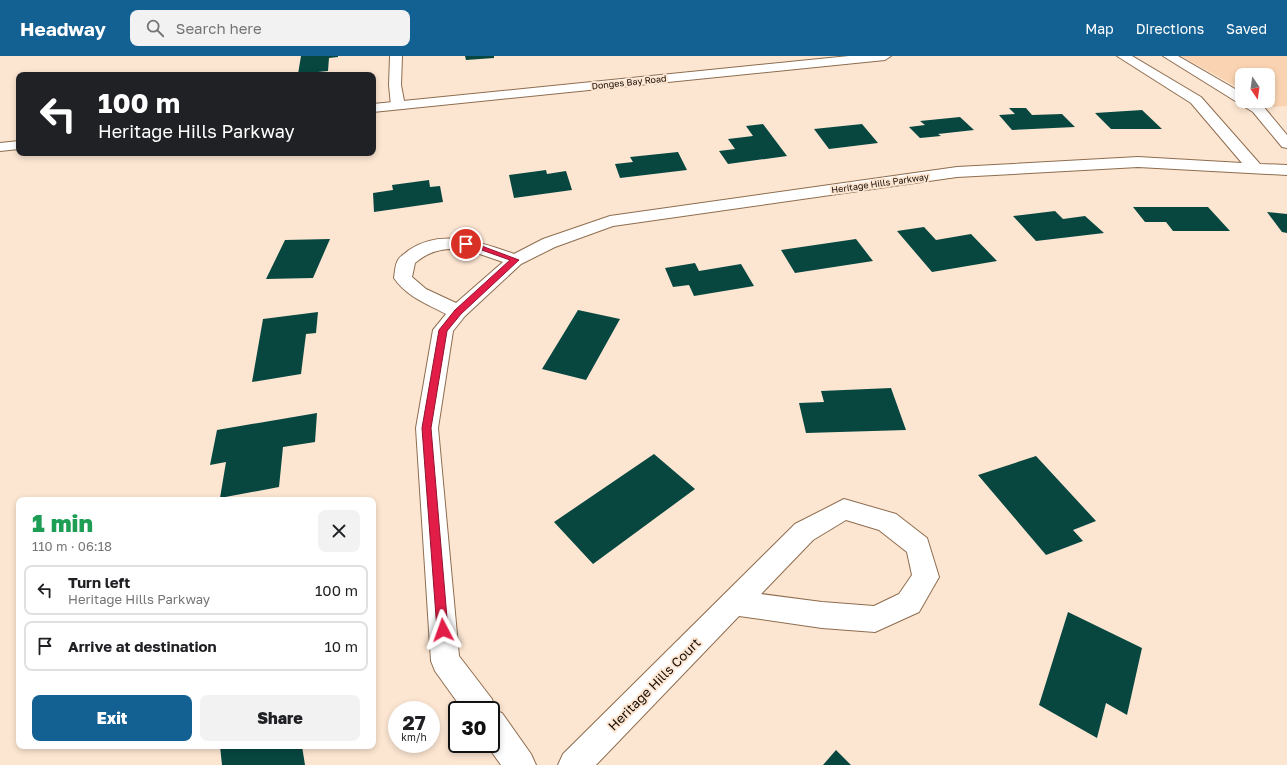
<!DOCTYPE html>
<html lang="en">
<head>
<meta charset="utf-8">
<style>
  :root { --surface:#fff; --page:#f2f2f2; --text:#202124; --muted:#757577; --line:#e0e0e0; --accent:#136093 }
  body { margin:0; font-family:"Golos Text",sans-serif; background:var(--page); color:var(--text); height:100vh; display:flex; flex-direction:column; font-size:15px; white-space:nowrap }
  * { box-sizing:border-box; margin:0 }
  p { font-size:13px; color:var(--muted) }
  .icon { flex:none; width:22px; height:22px; fill:none; stroke:currentColor; stroke-width:2; stroke-linecap:round; stroke-linejoin:round }
  .map { position:relative; flex:1; overflow:hidden }
  .drawer { position:absolute; left:16px; top:441px; width:360px; height:252px; display:flex; flex-direction:column; background:var(--surface); border-radius:8px; box-shadow:0 2px 6px #0003 }
  .drawer>* { flex:none }
  .banner { position:absolute; left:16px; top:16px; width:360px; height:84px; border-radius:8px; box-shadow:0 2px 6px #0003; background:#202124; color:#fff; overflow:hidden }
  .needle { width:26px; rotate:167deg }
  .fabs { position:absolute; left:1235px; top:12px; display:grid; gap:8px }
  .fabs a { display:grid; place-items:center; width:40px; height:40px; border-radius:8px; background:var(--surface); box-shadow:0 2px 6px #0003; font-size:20px }
  .speed { position:absolute; left:388px; top:645px; display:flex; gap:8px; font-size:20px; font-weight:700; text-align:center }
  .speed>* { display:grid; place-content:center; width:52px; height:52px; border-radius:50%; background:var(--surface); box-shadow:0 2px 6px #0003; line-height:1 }
  .speed small { font-size:10px; font-weight:400 }
  .speed .limit { border:2px solid #111; border-radius:6px; background:#fff; color:#111 }
  .pin { position:absolute; display:grid; place-items:center; width:34px; height:34px; color:#fff; margin:-17px; border:2px solid #fff; border-radius:50%; box-shadow:0 1px 4px #0007 }
  .me { position:absolute; width:44px; margin:-22px; rotate:356deg; stroke-linejoin:round; filter:drop-shadow(0 0 3px #0008) }
  .turn { display:flex; align-items:center; gap:14px; height:84px; padding:0 16px; font-size:18px }
  .turn .icon { width:52px; height:52px; stroke-width:2.5 }
  .turn b { display:block; font-size:28px; line-height:34px }
  .round { display:grid; place-items:center; flex:none; width:42px; height:42px; border-radius:8px; background:var(--page) }
  .overview { display:flex; align-items:center; justify-content:space-between; height:68px; padding:0 16px }
  h1 { font-size:24px; font-weight:800; line-height:30px; color:#1e9e55 }
  .cta { display:flex; gap:8px; margin-top:auto; padding:8px 16px }
  .cta a { flex:1; height:46px; border-radius:8px; background:var(--accent); color:#fff; font-size:16px; font-weight:800; line-height:46px; text-align:center }
  .cta a+a { background:var(--page); color:var(--text) }
  ul { padding:0; list-style:none }
  li { display:flex; align-items:center; gap:12px; height:50px; margin:0 8px 6px; padding:0 8px; border:2px solid var(--line); border-radius:8px }
  li div { flex:1 }
  li b { display:block; font-size:15px }
  li em { font-style:normal }
  header { display:flex; align-items:center; gap:24px; box-sizing:border-box; height:56px; padding:0 20px; background:var(--accent); color:#fff }
  header strong { font-size:19px }
  nav { display:flex; gap:22px; margin-inline-start:auto; font-size:14px }
  .search { width:280px; height:36px; background:var(--page); display:flex; align-items:center; gap:10px; box-sizing:border-box; padding:0 14px; border-radius:8px; color:var(--muted); font-size:15px }
  .map>svg:first-child { display:block }
  .green { fill:#fad4b2 }
  .building { fill:#074740 }
  .lines { fill:none; stroke-linecap:round; stroke-linejoin:round }
  .minor-casing { stroke:#8e6d4f; stroke-width:2 }
  .tertiary-casing { stroke:#8e6d4f; stroke-width:2 }
  .minor { fill:#fff; fill-rule:evenodd }
  .tertiary { fill:#fff; fill-rule:evenodd }
  .route { fill:#e11d48; stroke:#92132f }
  .labels { text-anchor:middle; dominant-baseline:central; stroke-width:4; stroke-linejoin:round; paint-order:stroke }
  .far-street-label { font-size:9px; fill:#180c02; stroke:#fce6d2 }
  .near-street-label { font-size:13px; fill:#180c02; stroke:#fce6d2 }
</style>
</head>
<body>
<header>
<strong>Headway</strong>
<div class="search"><svg class="icon" aria-label="search" viewBox="0 0 24 24"><circle cx="10" cy="10" r="6"/><path d="M15 15l6 6"/></svg>Search here</div>
<nav><a>Map</a><a>Directions</a><a>Saved</a></nav>
</header>
<div class="map">
<svg width="1287" height="709" viewBox="0 0 1287 709">
  <rect width="100%" height="100%" fill="#fce6d2"/>
  <path class="green" d="M 1181,0 L 1287,0 L 1287,50 L 1274,51 L 1262,45 L 1268,45 L 1268,19 L 1242,19 L 1242,34 Z"/>
  <path class="building" d="M 301,0 L 338,0 L 338,1 L 329,2 L 328,15 L 298,18 Z
    M 465,0 L 494,0 L 494,2 L 466,4 Z
    M 1009,52 L 1026,52 L 1032,59 L 1062,58 L 1075,71 L 1012,74 L 999,59 L 1015,58 Z
    M 1142,54 L 1162,73 L 1111,73 L 1095,57 Z
    M 960,61 L 974,74 L 938,78 L 941,80 L 920,82 L 909,71 L 925,69 L 920,65 Z
    M 763,68 L 787,100 L 728,108 L 719,95 L 735,93 L 728,83 L 753,80 L 746,70 Z
    M 862,68 L 878,87 L 829,93 L 814,73 Z
    M 678,96 L 687,114 L 620,122 L 615,108 L 633,106 L 630,101 Z
    M 546,114 L 547,118 L 566,115 L 572,134 L 514,142 L 509,119 Z
    M 429,124 L 430,131 L 440,130 L 443,146 L 374,156 L 373,137 L 393,134 L 392,129 Z
    M 1133,151 L 1208,151 L 1230,175 L 1173,175 L 1166,166 L 1145,166 Z
    M 1055,155 L 1063,163 L 1085,160 L 1104,177 L 1036,185 L 1013,160 Z
    M 1267,156 L 1287,158 L 1287,177 L 1282,176 Z
    M 924,171 L 936,184 L 971,178 L 997,205 L 932,216 L 897,175 Z
    M 330,183 L 313,222 L 266,223 L 285,184 Z
    M 856,183 L 873,205 L 795,217 L 781,194 Z
    M 695,207 L 699,215 L 741,208 L 754,230 L 694,240 L 689,229 L 673,231 L 665,212 Z
    M 578,254 L 620,263 L 586,324 L 542,313 Z
    M 318,256 L 316,277 L 306,278 L 301,318 L 252,326 L 263,263 Z
    M 891,332 L 906,374 L 806,377 L 799,347 L 824,346 L 821,335 Z
    M 317,357 L 315,386 L 283,391 L 279,431 L 220,442 L 226,406 L 210,409 L 217,374 Z
    M 654,398 L 695,433 L 593,508 L 554,466 Z
    M 1036,400 L 1096,465 L 1073,474 L 1083,485 L 1046,499 L 978,419 Z
    M 1068,556 L 1142,592 L 1127,659 L 1106,647 L 1097,682 L 1039,649 Z
    M 220,690 L 302,690 L 305,709 L 222,709 Z
    M 836,694 L 851,709 L 823,709 Z"/>
  <g class="lines">
    <defs>
      <path id="minor" d="M 390,0 L 402,0 L 401,29 L 405,50 L 403,53 L 393,53 L 391,50 L 389,29 Z
        M 1117,0 L 1132,0 L 1201,41 L 1260,108 L 1287,109 L 1287,119 L 1138,111 L 957,121 L 613,170 L 555,191 L 521,208 L 465,260 L 453,275 L 438,372 L 459,600 L 492,643 L 496,655 L 502,657 L 531,698 L 536,709 L 501,709 L 486,688 L 491,688 L 491,654 L 463,654 L 435,615 L 431,605 L 416,372 L 433,274 L 446,258 C 427,248 406,240 394,222 C 395,216 395,209 398,204 C 400,200 406,197 409,194 C 441,172 481,186 514,198 L 543,183 L 610,160 L 957,111 L 1138,101 L 1242,107 L 1191,47 ZM 450,193 L 471,195 L 503,206 L 456,247 L 426,233 L 412,221 L 415,207 C 426,198 435,194 450,193 Z
        M 1163,0 L 1178,0 L 1242,37 L 1242,45 L 1254,45 L 1263,50 L 1287,79 L 1287,92 L 1282,91 L 1253,56 Z
        M 844,443 L 896,458 L 927,482 L 939,521 L 919,556 L 875,576 L 822,572 L 739,560 L 596,709 L 558,709 L 563,698 L 795,468 ZM 846,464 L 879,474 L 907,496 L 912,519 L 899,538 L 874,550 L 822,546 L 761,538 L 813,484 Z"/>
      <path id="tertiary" d="M 849,0 L 891,0 L 885,4 L 373,56 L 373,48 Z
        M 19,85 L 19,93 L 0,95 L 0,87 Z"/>
    </defs>
    <use href="#minor" class="minor-casing"/>
    <use href="#tertiary" class="tertiary-casing"/>
    <use href="#minor" class="minor"/>
    <use href="#tertiary" class="tertiary"/>
  </g>
  <path class="route" d="M 466,186 L 479,189 L 519,204 L 461,258 L 447,275 L 431,372 L 448,574 L 447,577 L 443,579 L 438,577 L 437,574 L 422,372 L 439,274 L 455,254 L 510,204 L 476,192 L 463,190 L 462,188 Z"/>
  <g class="labels">
    <g class="far-street-label">
      <text transform="translate(629 26) rotate(-6)">Donges Bay Road</text>
      <text transform="translate(880 127) rotate(-8)">Heritage Hills Parkway</text>
    </g>
    <g class="near-street-label">
      <text transform="translate(654 628) rotate(-45)">Heritage Hills Court</text>
    </g>
  </g>
</svg>
<div class="fabs">
<a><svg class="needle" viewBox="-14 -14 28 28"><path d="M0-13l5 13h-10z" fill="#e53935"/><path d="M0 13l5-13h-10z" fill="#757577"/></svg></a>
</div>
<div class="speed"><div>27<small>km/h</small></div><div class="limit">30</div></div>
<div class="pin" style="left:466px;top:188px;background:#d93025"><svg class="icon" aria-label="arrive" viewBox="0 0 24 24"><path d="M6 21V4h12l-3 4 3 4H6"/></svg></div>
<svg class="me" style="left:443px;top:574px" viewBox="-20 -20 40 40"><path d="M0-17L14 15 0 8-14 15z" fill="#e11d48" stroke="#fff" stroke-width="4"/></svg>
<div class="banner">
<div class="turn"><svg class="icon" aria-label="left" viewBox="0 0 24 24"><path d="M17 20v-9H6M10 6l-5 5 5 5"/></svg><div><b>100 m</b>Heritage Hills Parkway</div></div>
</div>
<section class="drawer">
<div class="overview"><div><h1>1 min</h1><p>110 m · 06:18</p></div><a class="round"><svg class="icon" aria-label="close" viewBox="0 0 24 24"><path d="M6 6l12 12M18 6L6 18"/></svg></a></div>
<ul>
<li><svg class="icon" aria-label="left" viewBox="0 0 24 24"><path d="M17 20v-9H6M10 6l-5 5 5 5"/></svg><div><b>Turn left</b><p>Heritage Hills Parkway</p></div><em>100 m</em></li>
<li><svg class="icon" aria-label="arrive" viewBox="0 0 24 24"><path d="M6 21V4h12l-3 4 3 4H6"/></svg><div><b>Arrive at destination</b></div><em>10 m</em></li>
</ul>
<div class="cta"><a>Exit</a><a>Share</a></div>
</section>
</div>
</body>
</html>
